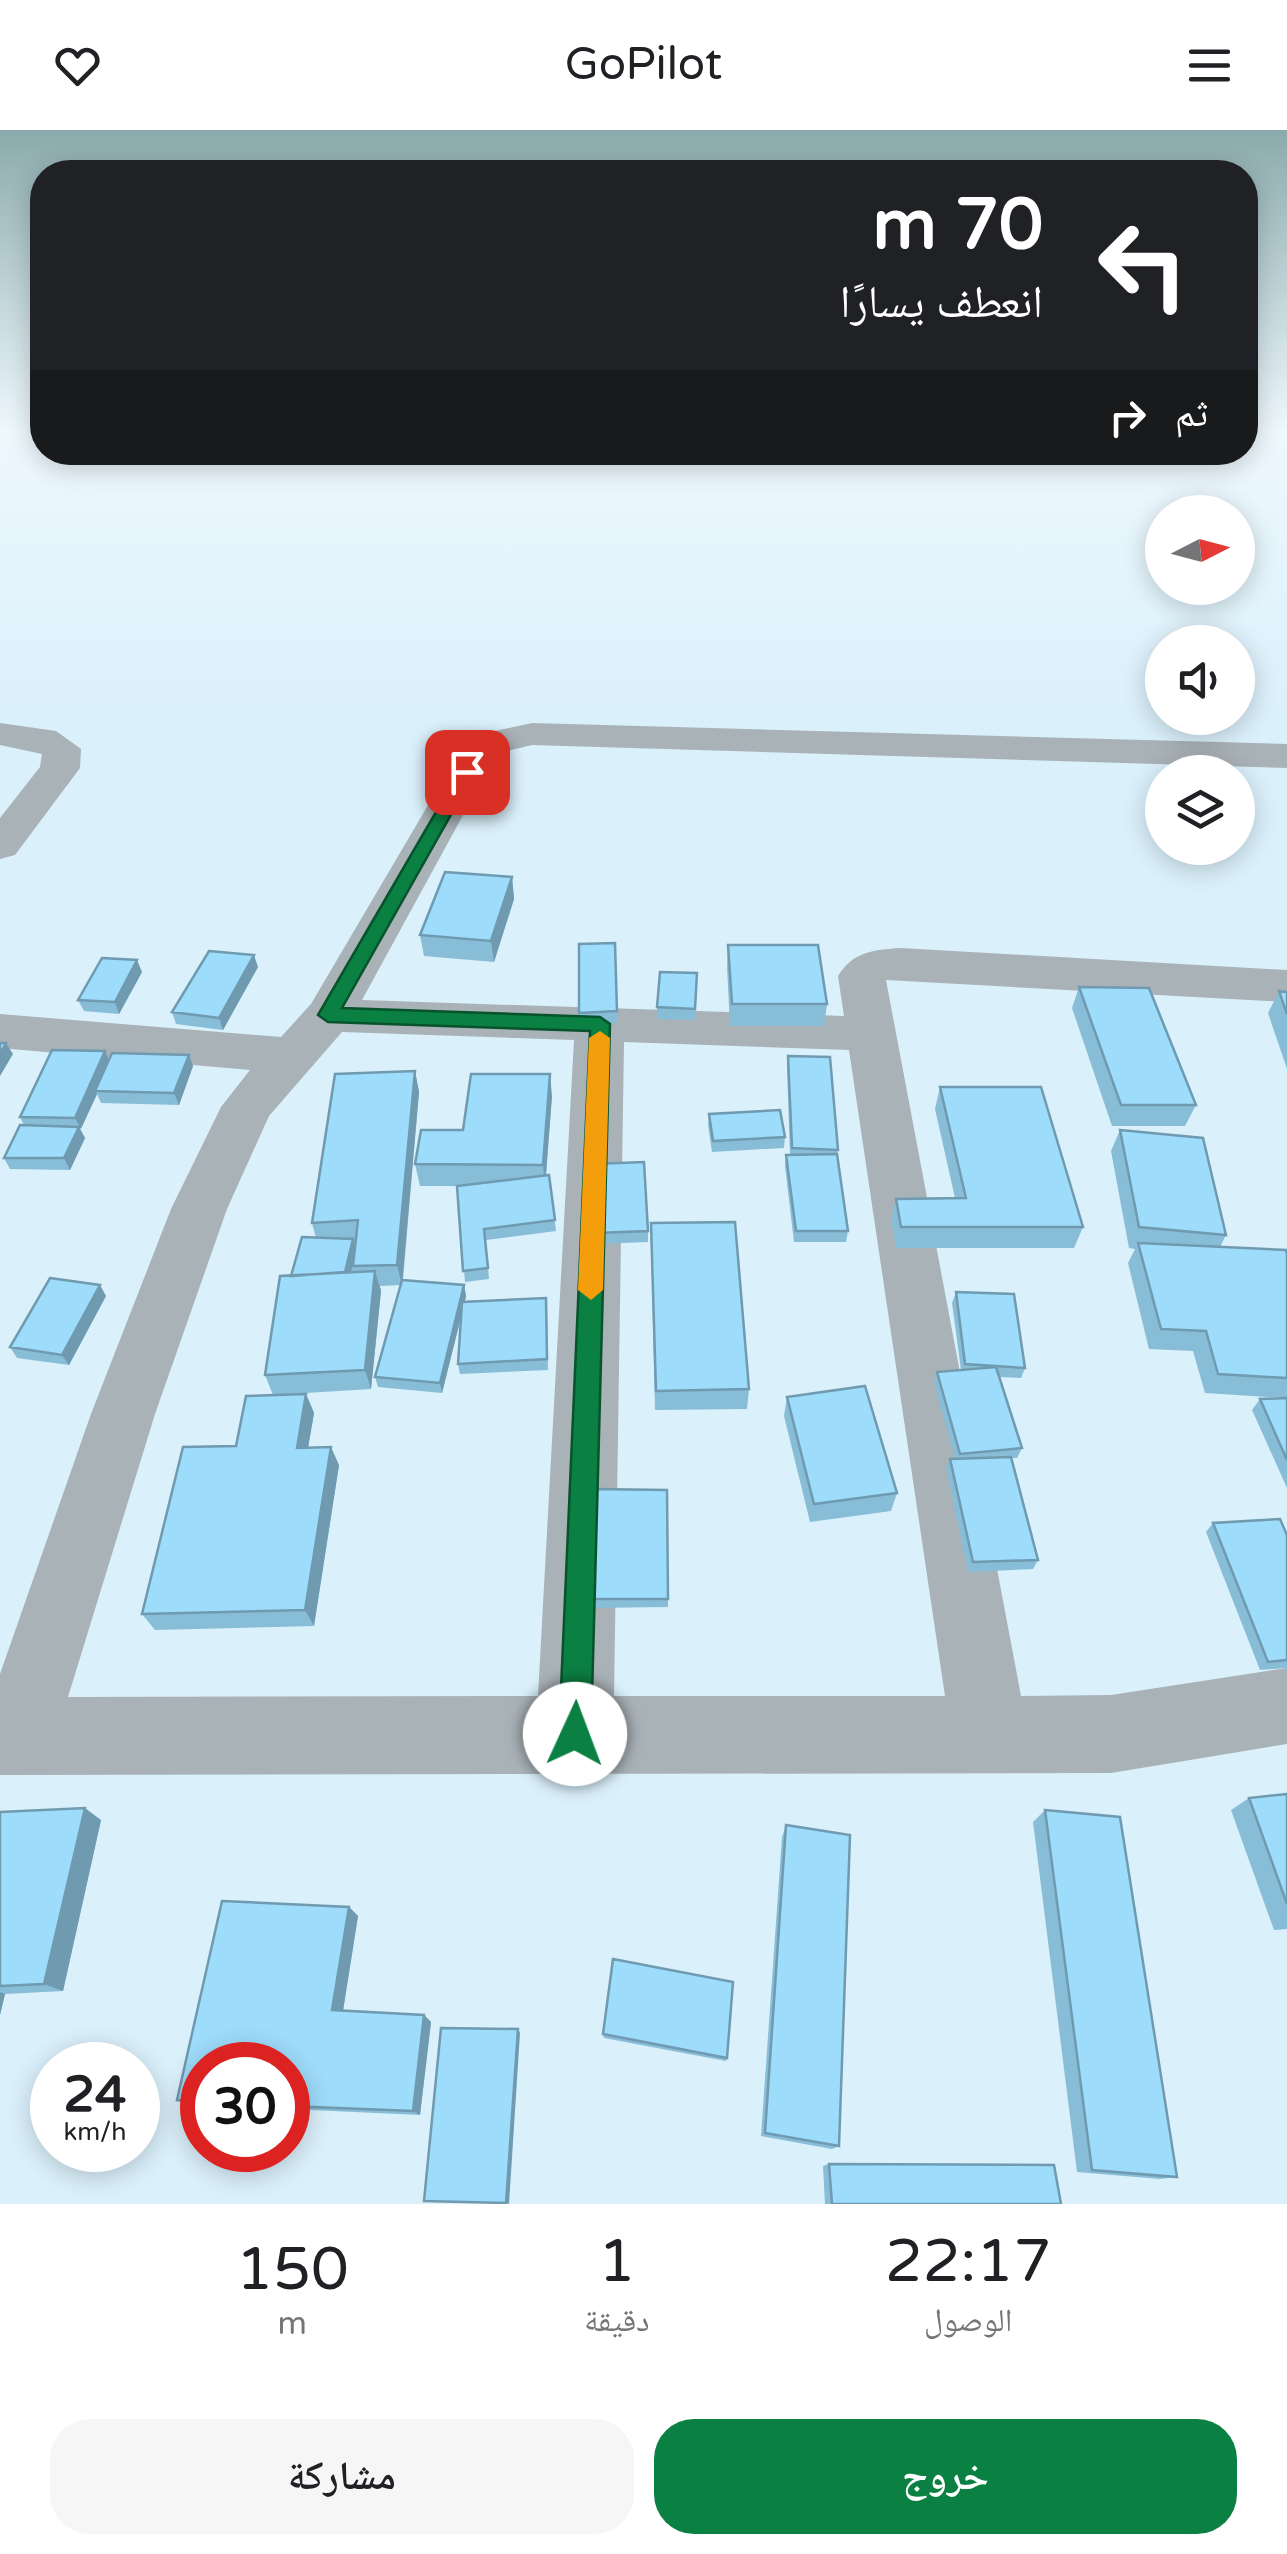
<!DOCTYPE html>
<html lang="ar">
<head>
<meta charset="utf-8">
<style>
  :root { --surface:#fff; --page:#f6f6f6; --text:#202124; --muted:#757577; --accent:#0b8043 }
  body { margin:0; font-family:"Varela Round","Noto Naskh Arabic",sans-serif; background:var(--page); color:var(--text); direction:rtl; height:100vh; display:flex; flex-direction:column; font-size:38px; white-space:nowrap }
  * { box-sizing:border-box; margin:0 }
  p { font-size:32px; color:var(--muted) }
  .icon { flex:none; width:55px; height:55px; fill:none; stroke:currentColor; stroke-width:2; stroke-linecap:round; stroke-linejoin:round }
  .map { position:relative; height:2074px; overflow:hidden; direction:ltr }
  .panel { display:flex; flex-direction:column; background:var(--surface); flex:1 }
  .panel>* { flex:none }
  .top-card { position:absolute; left:30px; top:30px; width:1228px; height:305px; border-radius:40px; box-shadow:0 5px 25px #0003; direction:rtl; background:#202124; color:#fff; overflow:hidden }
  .needle { width:65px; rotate:84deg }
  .buttons { position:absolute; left:1145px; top:365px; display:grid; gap:20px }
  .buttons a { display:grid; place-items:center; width:110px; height:110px; border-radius:50%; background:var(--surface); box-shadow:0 5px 25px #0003; font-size:50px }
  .speed { position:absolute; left:30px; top:1912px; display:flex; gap:20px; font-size:50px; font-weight:700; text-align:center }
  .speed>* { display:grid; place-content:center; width:130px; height:130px; border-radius:50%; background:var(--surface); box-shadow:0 5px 25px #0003; line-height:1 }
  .speed small { font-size:25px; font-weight:400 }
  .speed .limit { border:15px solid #d22; background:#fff; color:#111 }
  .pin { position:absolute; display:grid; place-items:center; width:85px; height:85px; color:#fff; margin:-42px; border-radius:20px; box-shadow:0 5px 15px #0006 }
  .me { position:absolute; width:110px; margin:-55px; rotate:2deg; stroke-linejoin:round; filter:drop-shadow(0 0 8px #0008) }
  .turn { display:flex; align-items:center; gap:35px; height:210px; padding:0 50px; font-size:45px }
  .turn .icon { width:130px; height:130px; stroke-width:2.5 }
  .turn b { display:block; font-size:70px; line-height:85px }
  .then { display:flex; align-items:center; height:95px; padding:0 50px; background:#0003; gap:20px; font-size:38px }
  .eta { display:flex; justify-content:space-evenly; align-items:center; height:170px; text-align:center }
  .eta b { font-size:60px; font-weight:600; line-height:70px }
  .primary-button { display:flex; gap:20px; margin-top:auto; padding:20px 50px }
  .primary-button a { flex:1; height:115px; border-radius:40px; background:var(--accent); color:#fff; font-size:40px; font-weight:600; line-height:115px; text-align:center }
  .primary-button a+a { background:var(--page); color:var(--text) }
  header { display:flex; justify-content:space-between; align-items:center; height:130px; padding:0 50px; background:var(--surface); font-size:45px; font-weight:600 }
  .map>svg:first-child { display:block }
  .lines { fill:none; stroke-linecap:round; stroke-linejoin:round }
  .street { fill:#a9b2b7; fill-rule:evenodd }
  .wall { fill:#88bdd8 }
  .shaded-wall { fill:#6f9ab0 }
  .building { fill:#9edcfb; stroke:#6f9ab0; stroke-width:2.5 }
  .route { fill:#0b8043; stroke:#07532c; stroke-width:2.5 }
  .slow { fill:#f59e0b }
</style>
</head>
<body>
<header><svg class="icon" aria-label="menu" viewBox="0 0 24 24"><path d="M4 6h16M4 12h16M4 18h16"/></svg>GoPilot<svg class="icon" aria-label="heart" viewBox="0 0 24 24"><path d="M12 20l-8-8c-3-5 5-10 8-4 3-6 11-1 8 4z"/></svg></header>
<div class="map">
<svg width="1287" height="2074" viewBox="0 0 1287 2074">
  <rect width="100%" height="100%" fill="#daf0fb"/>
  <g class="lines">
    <path class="street" d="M 0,593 L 56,601 L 81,619 L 80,638 L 15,725 L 0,729 L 0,688 L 40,637 L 42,624 L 0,615 Z
      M 532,593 L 1287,614 L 1287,638 L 532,615 L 503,622 L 485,645 L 362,870 L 844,886 L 838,846 C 854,821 873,820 901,818 L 1287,840 L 1287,872 L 886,850 L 1021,1566 L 1111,1565 L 1287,1538 L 1287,1614 L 1111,1643 L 0,1645 L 0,1544 L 91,1284 L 171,1079 L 221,977 L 250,940 L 0,918 L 0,884 L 281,907 L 311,874 L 447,643 L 476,605 ZM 342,902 L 574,910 L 538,1566 L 68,1567 L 155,1284 L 227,1079 L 269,986 ZM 624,912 L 849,920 L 945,1566 L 614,1566 Z"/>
  </g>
  <path class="wall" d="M 512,747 L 514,769 L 494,832 L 424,826 L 420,805 Z
    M 615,813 L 617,893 L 580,894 L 579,883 Z
    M 728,815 L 827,874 L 824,896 L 730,896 L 727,837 Z
    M 258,837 L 223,900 L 176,894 L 172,882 Z
    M 142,842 L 119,884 L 84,881 L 78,870 Z
    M 697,843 L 695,890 L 657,889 L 657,877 Z
    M 1079,857 L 1196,975 L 1185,996 L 1112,996 L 1072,878 Z
    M 1279,861 L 1287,862 L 1287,939 L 1268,883 Z
    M 788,926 L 838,1020 L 837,1025 L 848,1101 L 846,1112 L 794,1112 L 785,1036 L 786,1025 L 790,1025 L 787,937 Z
    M 109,930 L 193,936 L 179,975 L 101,973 L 97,964 L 80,999 L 85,1008 L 70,1040 L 10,1039 L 4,1028 L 24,995 L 20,987 Z
    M 415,941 L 419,962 L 403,1150 L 464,1155 L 466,1166 L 465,1172 L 547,1179 L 548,1240 L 460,1244 L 458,1234 L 461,1188 L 442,1263 L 378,1257 L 375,1247 L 401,1155 L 380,1156 L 381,1161 L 371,1259 L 273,1265 L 265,1245 L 291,1146 L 316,1108 L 312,1093 Z
    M 940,957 L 1083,1097 L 1074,1118 L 896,1118 L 891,1090 L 896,1069 L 955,1068 L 935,979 Z
    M 552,966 L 546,1046 L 549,1045 L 556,1101 L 486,1110 L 489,1149 L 465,1152 L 457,1056 L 420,1056 L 415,1034 L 463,1000 Z
    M 709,984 L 785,1007 L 784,1018 L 712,1022 L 708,995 Z
    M 1120,1000 L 1226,1105 L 1220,1117 L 1287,1124 L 1287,1358 L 1252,1280 L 1260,1269 L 1286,1268 L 1205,1263 L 1193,1221 L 1149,1219 L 1128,1133 L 1135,1119 L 1129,1118 L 1111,1021 Z
    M 594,1034 L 648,1101 L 648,1112 L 596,1114 Z
    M 651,1113 L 749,1259 L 747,1279 L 655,1280 Z
    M 956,1162 L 1025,1238 L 1021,1248 L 999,1247 L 1022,1318 L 1017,1328 L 1012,1328 L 1038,1430 L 1033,1439 L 968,1442 L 946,1338 L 950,1329 L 955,1328 L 934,1253 L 937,1242 L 961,1240 L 952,1173 Z
    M 106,1166 L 69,1235 L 17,1228 L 10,1217 Z
    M 306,1264 L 314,1283 L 308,1317 L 339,1335 L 314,1496 L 155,1500 L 142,1484 L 236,1316 Z
    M 787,1267 L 897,1363 L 891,1381 L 810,1392 L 784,1286 Z
    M 667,1360 L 668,1477 L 590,1478 L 589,1469 Z
    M 1213,1393 L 1287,1405 L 1287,1538 L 1260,1540 L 1206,1402 Z
    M 1287,1664 L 1287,1799 L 1274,1800 L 1231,1680 L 1249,1668 Z
    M 1045,1680 L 1177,2047 L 1160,2049 L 1077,2042 L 1033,1692 Z
    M 0,1682 L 101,1690 L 63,1861 L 5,1864 L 0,1885 Z
    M 786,1695 L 839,2016 L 832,2019 L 761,2006 L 782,1707 Z
    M 222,1771 L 349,1777 L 358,1786 L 343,1881 L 424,1885 L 431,1892 L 420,1985 L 288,1979 L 288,1935 L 202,1935 L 202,1975 L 192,1975 L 177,1970 Z
    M 603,1904 L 727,1928 L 726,1931 L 604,1908 Z
    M 829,2034 L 1061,2074 L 825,2074 L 823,2036 Z"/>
  <path class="shaded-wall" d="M 512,747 L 514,769 L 494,832 L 491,811 Z
    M 254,825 L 258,837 L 223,900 L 219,888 Z
    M 137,830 L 142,842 L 119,884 L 115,872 Z
    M 6,913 L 13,924 L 0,946 L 0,924 Z
    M 105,921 L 110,932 L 95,961 L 97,964 L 81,999 L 75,988 Z
    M 189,925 L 193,936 L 179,975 L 174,963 Z
    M 415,941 L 419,962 L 402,1155 L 397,1135 Z
    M 550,944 L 552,966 L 545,1056 L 543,1035 Z
    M 79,997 L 85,1008 L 70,1040 L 64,1028 Z
    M 353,1109 L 356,1120 L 347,1159 L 344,1148 Z
    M 375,1141 L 381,1161 L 371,1259 L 365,1240 Z
    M 100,1155 L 106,1166 L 69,1235 L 62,1225 Z
    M 464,1155 L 466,1166 L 442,1263 L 440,1253 Z
    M 306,1264 L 314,1283 L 305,1336 L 297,1318 Z
    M 331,1317 L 339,1335 L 314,1496 L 305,1480 Z
    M 85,1678 L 101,1690 L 63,1861 L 44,1854 Z
    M 349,1777 L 358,1786 L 342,1887 L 332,1880 Z
    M 0,1862 L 5,1864 L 0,1885 Z
    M 424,1885 L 431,1892 L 420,1985 L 413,1981 Z
    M 518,1899 L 520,1903 L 509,2074 L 506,2073 Z"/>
  <path class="building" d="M 445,742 L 512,747 L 491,811 L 420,805 Z
    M 615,813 L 617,881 L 579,883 L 579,814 Z
    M 728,815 L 818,815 L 827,874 L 732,874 Z
    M 209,821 L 254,825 L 219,888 L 172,882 Z
    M 102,828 L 137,830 L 115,872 L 78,870 Z
    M 660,842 L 697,843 L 695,879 L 657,877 Z
    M 1079,857 L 1149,858 L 1196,975 L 1121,975 Z
    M 1279,861 L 1287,862 L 1287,884 Z
    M 0,913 L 6,913 L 0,924 Z
    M 52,920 L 105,921 L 75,988 L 20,987 Z
    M 112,923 L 189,925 L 174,963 L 95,961 Z
    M 788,926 L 830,927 L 838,1020 L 792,1018 Z
    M 415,941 L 397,1135 L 353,1136 L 358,1090 L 312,1093 L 335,944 Z
    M 471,944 L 550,944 L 543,1035 L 415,1034 L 421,1000 L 463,1000 Z
    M 940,957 L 1041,957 L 1083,1097 L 901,1097 L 896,1069 L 966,1068 Z
    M 780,980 L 785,1007 L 713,1011 L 709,984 Z
    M 20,995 L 79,997 L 64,1028 L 4,1028 Z
    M 1120,1000 L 1203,1008 L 1226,1105 L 1139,1097 Z
    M 837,1024 L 848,1101 L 796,1101 L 786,1025 Z
    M 644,1032 L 648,1101 L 596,1103 L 594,1034 Z
    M 549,1045 L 555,1090 L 484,1099 L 488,1138 L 463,1141 L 457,1056 Z
    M 735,1092 L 749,1259 L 656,1261 L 651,1093 Z
    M 302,1107 L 353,1109 L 345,1142 L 291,1146 Z
    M 1138,1113 L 1286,1120 L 1287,1124 L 1287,1248 L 1218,1244 L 1206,1201 L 1161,1199 Z
    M 375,1141 L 365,1240 L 265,1245 L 280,1146 Z
    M 50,1148 L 100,1155 L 62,1225 L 10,1217 Z
    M 402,1150 L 464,1155 L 440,1253 L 375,1247 Z
    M 956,1162 L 1014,1164 L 1025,1238 L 965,1234 Z
    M 546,1168 L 547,1229 L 458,1234 L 462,1172 Z
    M 996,1237 L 1022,1318 L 960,1324 L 937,1242 Z
    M 865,1256 L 897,1363 L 814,1374 L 787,1267 Z
    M 306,1264 L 297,1318 L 331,1317 L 305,1480 L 142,1484 L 183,1317 L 236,1316 L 246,1266 Z
    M 1287,1268 L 1287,1330 L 1260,1269 Z
    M 1011,1327 L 1038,1430 L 973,1432 L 950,1329 Z
    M 593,1359 L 667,1360 L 668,1469 L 589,1469 Z
    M 1280,1389 L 1287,1405 L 1287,1530 L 1268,1532 L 1213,1393 Z
    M 1287,1664 L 1287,1774 L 1249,1668 Z
    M 85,1678 L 44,1854 L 0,1856 L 0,1682 Z
    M 1045,1680 L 1120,1687 L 1177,2047 L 1092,2040 Z
    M 786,1695 L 850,1705 L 839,2016 L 765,2003 Z
    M 222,1771 L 349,1777 L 332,1880 L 424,1885 L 413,1981 L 288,1976 L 288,1935 L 202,1935 L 202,1972 L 177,1970 Z
    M 613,1829 L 733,1852 L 727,1928 L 603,1904 Z
    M 441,1898 L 518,1899 L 506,2073 L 424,2071 Z
    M 829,2034 L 1054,2035 L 1061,2074 L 832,2074 Z"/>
  <linearGradient id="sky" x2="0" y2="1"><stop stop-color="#8baaac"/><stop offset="0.51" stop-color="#eef8fd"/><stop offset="1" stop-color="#eef8fd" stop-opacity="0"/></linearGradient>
  <rect width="1287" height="591" fill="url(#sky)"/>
  <path class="route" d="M 461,639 L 475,642 L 342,878 L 600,887 L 610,894 L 591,1604 L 586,1615 L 575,1620 L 563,1615 L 559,1604 L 590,901 L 328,892 L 318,885 Z"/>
  <path class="slow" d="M 600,901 L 610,908 L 603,1160 L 591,1170 L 578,1160 L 589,908 Z"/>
</svg>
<div class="buttons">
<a><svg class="needle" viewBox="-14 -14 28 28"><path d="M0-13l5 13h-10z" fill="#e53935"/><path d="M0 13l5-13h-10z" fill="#757577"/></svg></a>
<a><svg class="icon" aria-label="sound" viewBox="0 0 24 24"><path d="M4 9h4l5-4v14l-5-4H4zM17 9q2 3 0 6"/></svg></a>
<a><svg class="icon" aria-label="layers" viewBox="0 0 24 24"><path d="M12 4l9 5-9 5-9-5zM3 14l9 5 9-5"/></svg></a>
</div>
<div class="speed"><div>24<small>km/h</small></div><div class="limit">30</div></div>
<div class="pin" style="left:467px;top:642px;background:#d93025"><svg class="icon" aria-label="arrive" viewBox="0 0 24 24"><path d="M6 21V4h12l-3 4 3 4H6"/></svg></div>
<svg class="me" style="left:575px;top:1604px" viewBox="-20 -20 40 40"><circle r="19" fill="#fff"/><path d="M0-13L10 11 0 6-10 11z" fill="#0b8043"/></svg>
<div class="top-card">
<div class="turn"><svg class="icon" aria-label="left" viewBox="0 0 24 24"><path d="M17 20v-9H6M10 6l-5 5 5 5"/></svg><div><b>70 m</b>انعطف يسارًا</div></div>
<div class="then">ثم<svg class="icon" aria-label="right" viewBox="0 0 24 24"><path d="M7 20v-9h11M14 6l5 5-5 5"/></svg></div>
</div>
</div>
<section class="panel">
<div class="eta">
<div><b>22:17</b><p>الوصول</p></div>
<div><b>1</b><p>دقيقة</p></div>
<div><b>150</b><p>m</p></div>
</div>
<div class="primary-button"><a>خروج</a><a>مشاركة</a></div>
</section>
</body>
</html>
